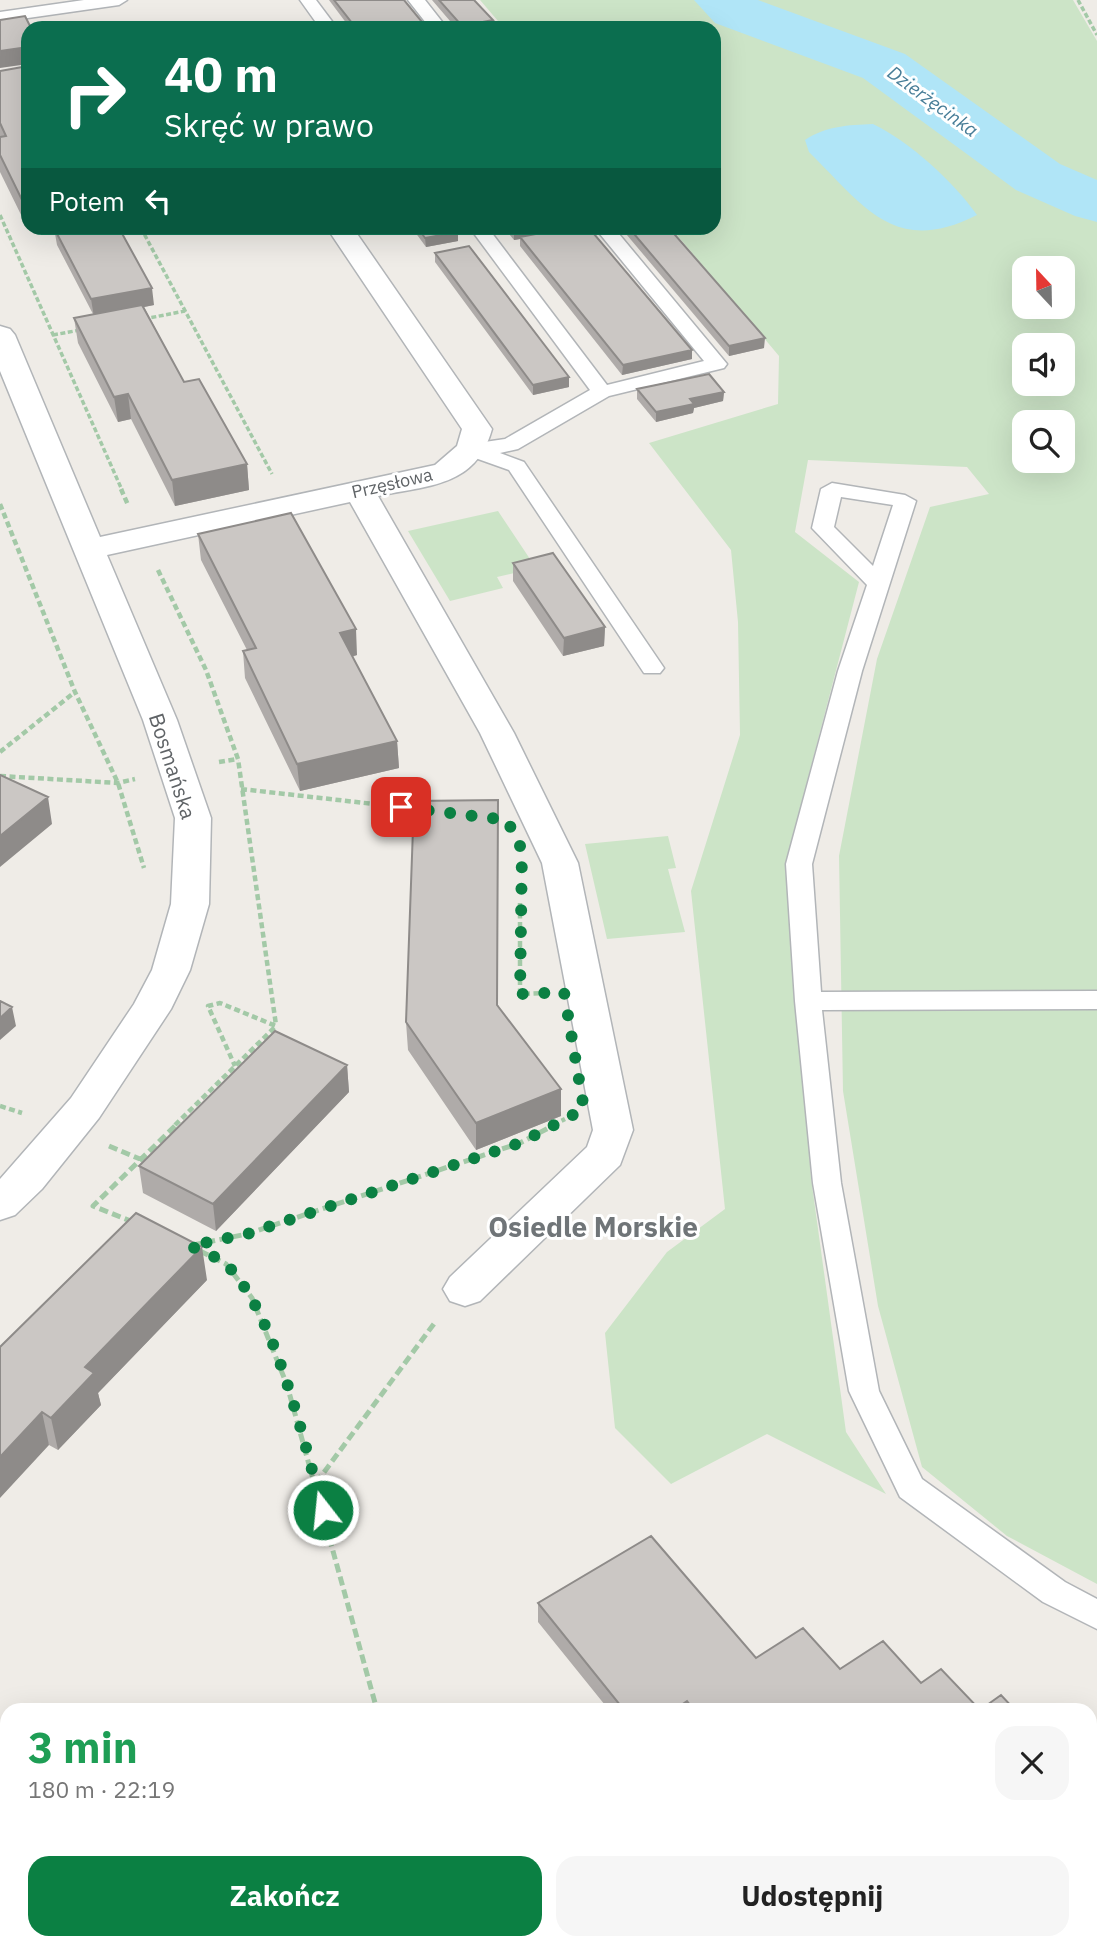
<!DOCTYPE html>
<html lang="pl">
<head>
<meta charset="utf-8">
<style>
  :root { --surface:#fff; --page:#f6f6f6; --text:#222; --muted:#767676; --accent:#0b8043 }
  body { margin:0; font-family:"IBM Plex Sans",sans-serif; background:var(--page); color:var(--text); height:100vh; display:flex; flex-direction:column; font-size:26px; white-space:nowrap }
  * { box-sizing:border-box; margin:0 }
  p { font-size:23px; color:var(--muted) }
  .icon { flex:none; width:38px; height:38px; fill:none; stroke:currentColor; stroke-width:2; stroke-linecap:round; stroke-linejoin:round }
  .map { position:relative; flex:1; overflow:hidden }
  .sheet { position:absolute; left:0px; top:1703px; width:1097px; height:247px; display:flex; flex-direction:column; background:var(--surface); border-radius:21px 21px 0 0; box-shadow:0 7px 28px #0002 }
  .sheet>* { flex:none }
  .guide { position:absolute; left:21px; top:21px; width:700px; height:214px; border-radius:21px; box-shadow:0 7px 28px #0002; background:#0b6e4f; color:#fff; overflow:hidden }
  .needle { width:46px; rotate:338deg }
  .fabs { position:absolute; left:1012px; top:256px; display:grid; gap:14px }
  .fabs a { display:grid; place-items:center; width:63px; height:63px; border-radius:14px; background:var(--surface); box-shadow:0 7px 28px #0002; font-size:35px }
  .pin { position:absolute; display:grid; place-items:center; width:60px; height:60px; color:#fff; margin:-30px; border-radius:14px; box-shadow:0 4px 10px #0006 }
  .me { position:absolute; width:77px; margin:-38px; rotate:344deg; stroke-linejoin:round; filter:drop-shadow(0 0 5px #0008) }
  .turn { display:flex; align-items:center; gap:24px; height:147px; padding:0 28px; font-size:32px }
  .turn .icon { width:91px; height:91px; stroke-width:2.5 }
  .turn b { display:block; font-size:49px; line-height:60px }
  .then { display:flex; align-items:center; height:66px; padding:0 28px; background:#0003; gap:14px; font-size:26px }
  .round { display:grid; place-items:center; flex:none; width:74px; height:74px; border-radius:21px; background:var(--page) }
  .headline { display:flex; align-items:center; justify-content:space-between; height:119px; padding:0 28px }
  h1 { font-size:42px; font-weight:800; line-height:52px; color:#1e9e55 }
  .action { display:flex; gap:14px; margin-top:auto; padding:14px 28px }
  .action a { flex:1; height:80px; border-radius:21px; background:var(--accent); color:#fff; font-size:28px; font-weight:800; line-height:80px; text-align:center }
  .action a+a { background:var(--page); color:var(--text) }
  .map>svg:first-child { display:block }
  .green { fill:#cce4c7; fill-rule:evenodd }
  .water { fill:#b0e5f7 }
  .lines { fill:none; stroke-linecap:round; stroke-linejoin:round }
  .river { fill:#b0e5f7; fill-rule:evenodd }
  .service-casing { stroke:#b2b5b8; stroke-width:3 }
  .minor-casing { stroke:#b2b5b8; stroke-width:3 }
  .path-far2 { stroke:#a3c9a7; stroke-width:3.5; stroke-dasharray:5 2.5; stroke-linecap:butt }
  .path-far1 { stroke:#a3c9a7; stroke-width:4.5; stroke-dasharray:6 3.5; stroke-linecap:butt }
  .path { stroke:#a3c9a7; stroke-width:5; stroke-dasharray:9 4.5; stroke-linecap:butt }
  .service { fill:#fff; fill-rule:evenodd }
  .minor { fill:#fff; fill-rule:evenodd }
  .wall { fill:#afaba9 }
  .shaded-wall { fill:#8e8b89 }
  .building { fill:#cbc7c4; stroke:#8e8b89; stroke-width:2 }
  .route { stroke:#0b8043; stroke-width:12; stroke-dasharray:0 21.6 }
  .labels { text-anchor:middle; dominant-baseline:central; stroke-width:6; stroke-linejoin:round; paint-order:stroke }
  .far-street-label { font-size:18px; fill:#5f6366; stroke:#fff }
  .far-water-label { font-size:19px; font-style:italic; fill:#477d97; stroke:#fff }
  .street-label { font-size:21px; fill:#5f6366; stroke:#fff }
  .district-label { font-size:28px; font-weight:bold; fill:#707578; stroke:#fff }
</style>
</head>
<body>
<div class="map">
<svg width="1097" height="1949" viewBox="0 0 1097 1949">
  <rect width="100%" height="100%" fill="#efece7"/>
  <path class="green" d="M 480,0 L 1073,0 L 1097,41 L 1097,1584 L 1007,1536 L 922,1467 L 878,1306 L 843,1091 L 839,856 L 877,659 L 930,507 L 989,494 L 967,467 L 808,460 L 795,532 L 859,582 L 788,855 L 811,1178 L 846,1432 L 886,1494 L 767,1434 L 671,1484 L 615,1428 L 605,1333 L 667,1252 L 725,1209 L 691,891 L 740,735 L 738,622 L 731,550 L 649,443 L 778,404 L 779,356 L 671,228 L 714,228 L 714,28 L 504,28 ZM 1024,268 L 1062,268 L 1062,306 L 1024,306 ZM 1024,345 L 1062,345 L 1062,383 L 1024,383 ZM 1024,422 L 1062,422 L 1062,460 L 1024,460 Z
    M 498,511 L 536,568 L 497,577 L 503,588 L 450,601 L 408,531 Z
    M 668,836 L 676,868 L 668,869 L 685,932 L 607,939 L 585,844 Z"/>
  <path class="water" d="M 873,124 C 909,141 954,182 977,215 C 894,257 864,206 809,152 L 805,140 C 826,126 848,125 873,124 Z"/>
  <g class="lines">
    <path class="river" d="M 694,0 L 758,0 L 905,54 L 1060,164 L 1097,180 L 1097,222 L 1075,216 L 1016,190 L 863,78 L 715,23 Z"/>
    <defs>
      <path id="service" d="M 84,0 L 127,0 L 119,5 L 0,22 L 0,12 Z
        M 300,0 L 316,0 L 337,28 L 320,28 Z
        M 408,0 L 425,0 L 447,28 L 430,28 Z
        M 470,228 L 488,228 L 607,385 L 704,361 L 595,228 L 614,228 L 727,364 L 724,368 L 609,396 L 518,449 L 500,453 L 524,462 L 664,668 L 660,673 L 644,673 L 509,470 L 464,454 L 461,450 L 471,444 L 505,439 L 590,390 Z
        M 832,483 L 905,495 L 916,501 L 862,671 L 812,864 L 821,992 L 1097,991 L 1097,1009 L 822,1010 L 841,1183 L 879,1391 L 922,1479 L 1065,1582 L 1097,1599 L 1097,1629 L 1043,1602 L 900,1497 L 849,1391 L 813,1183 L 795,1001 L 786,864 L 838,671 L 867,585 L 812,528 L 821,489 ZM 841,497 L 893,505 L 873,566 L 834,527 Z"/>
      <path id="minor" d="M 327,228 L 353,228 L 492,429 C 476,487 429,485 378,496 L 514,733 L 578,863 L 633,1130 L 620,1165 L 480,1301 L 465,1306 L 450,1301 L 443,1289 L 450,1277 L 587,1147 L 593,1130 L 542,863 L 480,733 L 350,502 L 107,555 L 177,720 L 211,818 L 209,904 L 190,970 L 171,1009 L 99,1118 L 42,1189 L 15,1215 L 0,1220 L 0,1179 L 71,1098 L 134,1004 L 152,970 L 171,904 L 175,818 L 143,720 L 0,371 L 0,326 L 10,329 L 15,335 L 100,537 L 435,465 L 457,446 L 462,429 Z
        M 334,1942 L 397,1942 L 394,1949 L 332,1949 Z
        M 844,1942 L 907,1942 L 909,1949 L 847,1949 Z"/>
    </defs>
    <use href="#service" class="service-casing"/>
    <use href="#minor" class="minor-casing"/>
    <path class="path-far2" d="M 1078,0 L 1097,35
      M 0,215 L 122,490
      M 141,228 L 272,474
      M 144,319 L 185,311
      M 53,335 L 80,330"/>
    <path class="path-far1" d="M 121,489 L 128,505
      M 0,504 L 75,692 L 118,783 L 144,868
      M 158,570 L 206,670 L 238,759 L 276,1025
      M 0,752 L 75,692
      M 219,762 L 238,759
      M 0,776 L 118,783 L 135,779
      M 241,789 L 418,809
      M 520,903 L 520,994 L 543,993
      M 0,1106 L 22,1113
      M 175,1125 L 276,1026 L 220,1003 L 208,1006 L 235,1066
      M 553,1125 L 565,1119"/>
    <path class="path" d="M 109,1146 L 140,1159
      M 133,1222 L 93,1206 L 177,1124
      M 193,1245 L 247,1234 L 520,1143 L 556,1124
      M 200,1251 L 226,1264 L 252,1298 L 287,1385 L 377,1710
      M 316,1483 L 436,1321"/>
    <use href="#service" class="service"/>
    <use href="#minor" class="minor"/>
  </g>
  <path class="wall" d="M 329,0 L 404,0 L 427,28 L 350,28 Z
    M 432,0 L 474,0 L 493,20 L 493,25 L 498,28 L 456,28 Z
    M 28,66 L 28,229 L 0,172 L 0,71 Z
    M 54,228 L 154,305 L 144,307 L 184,382 L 247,464 L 249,490 L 175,506 L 131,419 L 118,422 L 78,343 L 74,318 L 93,314 L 57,245 Z
    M 412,228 L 455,228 L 458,232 L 458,241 L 426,247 Z
    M 504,228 L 589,228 L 692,350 L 692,359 L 622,375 L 520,246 L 520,239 L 514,240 Z
    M 621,228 L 669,228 L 764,348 L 729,356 Z
    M 435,253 L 569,377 L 569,387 L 533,395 L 435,262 Z
    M 637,389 L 724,392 L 723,401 L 694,408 L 693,413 L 656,422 L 637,399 Z
    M 198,534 L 357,655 L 352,657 L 397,741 L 399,768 L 300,791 L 245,678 L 243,651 L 247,650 L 201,560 Z
    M 513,563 L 605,627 L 604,646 L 563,656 L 513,581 Z
    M 498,1005 L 561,1116 L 476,1150 L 408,1050 L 406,1022 Z
    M 347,1065 L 349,1092 L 216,1231 L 143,1193 L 139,1166 Z
    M 207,1280 L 98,1393 L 101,1405 L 58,1450 L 49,1445 L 0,1347 Z
    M 538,1603 L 756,1658 L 840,1669 L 921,1683 L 980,1710 L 1015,1710 L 609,1710 L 538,1622 Z"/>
  <path class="shaded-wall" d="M 493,20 L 493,28 L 462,28 L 462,26 Z
    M 28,47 L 28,64 L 0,68 L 0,51 Z
    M 24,204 L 28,204 L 28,228 L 35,228 L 28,229 Z
    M 532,228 L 578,228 L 520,237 L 520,239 L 514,240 L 514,231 Z
    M 458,232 L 458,241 L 426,247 L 425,238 Z
    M 152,288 L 154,305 L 94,317 L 91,299 Z
    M 765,338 L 764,348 L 729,356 L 729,346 Z
    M 692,350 L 692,359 L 622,375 L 623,365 Z
    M 569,377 L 569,387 L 533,395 L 533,385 Z
    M 724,392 L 723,401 L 694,408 L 693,413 L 656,422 L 656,412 L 690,399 Z
    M 128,394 L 131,419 L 118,422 L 114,397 Z
    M 247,464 L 249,490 L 175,506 L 172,480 Z
    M 605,627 L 604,646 L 563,656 L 564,638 Z
    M 356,629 L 357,655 L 341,659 L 340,633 Z
    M 397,741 L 399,768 L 300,791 L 297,764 Z
    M 48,797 L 52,824 L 0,867 L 0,836 Z
    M 12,1007 L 16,1026 L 0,1040 L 0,1018 Z
    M 347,1065 L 349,1092 L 216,1231 L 213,1204 Z
    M 561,1089 L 561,1116 L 476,1150 L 476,1123 Z
    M 202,1247 L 207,1280 L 98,1393 L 101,1405 L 58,1450 L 51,1418 L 85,1367 Z
    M 42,1412 L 49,1445 L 0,1498 L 0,1457 Z
    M 687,1701 L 686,1710 L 674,1710 Z
    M 1097,1859 L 1097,1873 L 1090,1878 L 1090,1864 Z"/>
  <path class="building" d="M 334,0 L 404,0 L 427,28 L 356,28 Z
    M 439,0 L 474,0 L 493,20 L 462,26 Z
    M 25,16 L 31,28 L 28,28 L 28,47 L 0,51 L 0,20 Z
    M 495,24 L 498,28 L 475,28 Z
    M 28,66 L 28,204 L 24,204 L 0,155 L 0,137 L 6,136 L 0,123 L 0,71 Z
    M 54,228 L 119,228 L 152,288 L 91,299 Z
    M 418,228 L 455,228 L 458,232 L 425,238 Z
    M 511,228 L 532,228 L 514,231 Z
    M 567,228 L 589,228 L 692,350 L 623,365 L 520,237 Z
    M 629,228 L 669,228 L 765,338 L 729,346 Z
    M 469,246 L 569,377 L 533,385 L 435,253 Z
    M 142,305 L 184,382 L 199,379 L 247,464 L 172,480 L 128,394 L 114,397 L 74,318 Z
    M 709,374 L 724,392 L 690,399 L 694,404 L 656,412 L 637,389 Z
    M 291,513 L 356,629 L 340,633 L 397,741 L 297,764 L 243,651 L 256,648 L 198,534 Z
    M 553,553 L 605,627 L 564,638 L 513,563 Z
    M 0,775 L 48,797 L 0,836 Z
    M 498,800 L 497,1005 L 561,1089 L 476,1123 L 406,1022 L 414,801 Z
    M 0,1001 L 12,1007 L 0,1018 Z
    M 275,1031 L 347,1065 L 213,1204 L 139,1166 Z
    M 136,1213 L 202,1247 L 85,1367 L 94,1373 L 51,1418 L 42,1412 L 0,1457 L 0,1347 Z
    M 651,1536 L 756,1658 L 803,1628 L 840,1669 L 883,1641 L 921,1683 L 941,1669 L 980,1710 L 1001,1695 L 1015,1710 L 694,1710 L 687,1701 L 674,1710 L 624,1710 L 538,1603 Z
    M 1090,1754 L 1097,1761 L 1097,1859 L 1090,1864 Z
    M 579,1942 L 616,1942 L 621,1949 L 569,1949 Z"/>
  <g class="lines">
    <path class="route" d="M 323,1510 C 303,1440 277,1318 228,1266 C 219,1257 201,1251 190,1246 L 247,1234 L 520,1143 L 584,1109 L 564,992 L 520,994 L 522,850 L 507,820 L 401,807"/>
  </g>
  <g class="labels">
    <g class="far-street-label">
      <text transform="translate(392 483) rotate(-13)">Przęsłowa</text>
    </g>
    <g class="far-water-label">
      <text transform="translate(933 101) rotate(36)">Dzierżęcinka</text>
    </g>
    <g class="street-label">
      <text transform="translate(173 766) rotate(72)">Bosmańska</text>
    </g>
    <g class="district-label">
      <text x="593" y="1226">Osiedle Morskie</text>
    </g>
  </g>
</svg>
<div class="fabs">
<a><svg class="needle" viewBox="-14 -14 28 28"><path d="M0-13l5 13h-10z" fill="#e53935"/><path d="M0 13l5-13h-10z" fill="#767676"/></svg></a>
<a><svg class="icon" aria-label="sound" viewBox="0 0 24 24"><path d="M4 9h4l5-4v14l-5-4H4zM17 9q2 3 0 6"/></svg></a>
<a><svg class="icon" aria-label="search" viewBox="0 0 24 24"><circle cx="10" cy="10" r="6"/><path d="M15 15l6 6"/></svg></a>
</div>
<div class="pin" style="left:401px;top:807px;background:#d93025"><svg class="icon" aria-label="arrive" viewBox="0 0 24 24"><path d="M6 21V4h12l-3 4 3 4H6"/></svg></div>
<svg class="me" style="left:323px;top:1510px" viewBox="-20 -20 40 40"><circle r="17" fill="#0b8043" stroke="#fff" stroke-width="3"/><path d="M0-11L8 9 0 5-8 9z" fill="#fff"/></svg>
<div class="guide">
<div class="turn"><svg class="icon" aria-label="right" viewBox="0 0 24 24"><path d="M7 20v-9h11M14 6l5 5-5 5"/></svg><div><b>40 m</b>Skręć w prawo</div></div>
<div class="then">Potem<svg class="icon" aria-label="left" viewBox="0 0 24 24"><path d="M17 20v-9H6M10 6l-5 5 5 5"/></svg></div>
</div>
<section class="sheet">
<div class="headline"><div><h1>3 min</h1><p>180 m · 22:19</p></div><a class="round"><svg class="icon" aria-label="close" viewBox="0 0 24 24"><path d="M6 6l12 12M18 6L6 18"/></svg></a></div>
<div class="action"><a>Zakończ</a><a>Udostępnij</a></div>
</section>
</div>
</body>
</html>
